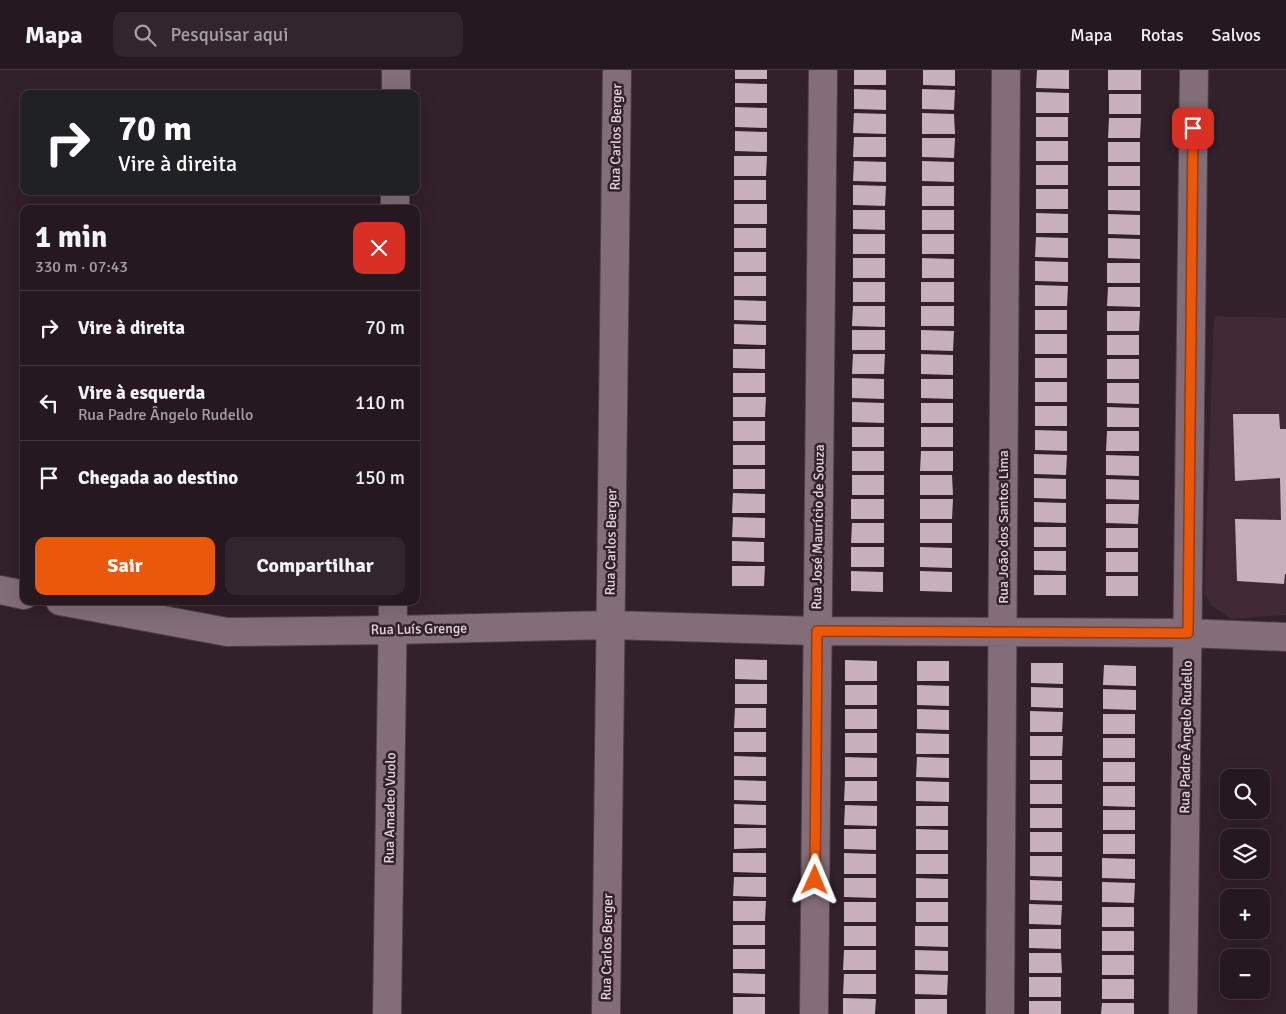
<!DOCTYPE html>
<html lang="pt">
<head>
<meta charset="utf-8">
<style>
  :root { --surface:#261820; --page:#32252d; --text:#f1f3f6; --muted:#a4a0a5; --line:#42373e; --accent:#ea580c }
  body { margin:0; font-family:Signika,sans-serif; background:var(--page); color:var(--text); height:100vh; display:flex; flex-direction:column; font-size:19px; white-space:nowrap }
  * { box-sizing:border-box; margin:0 }
  p { font-size:16px; color:var(--muted) }
  .icon { flex:none; width:28px; height:28px; fill:none; stroke:currentColor; stroke-width:2; stroke-linecap:round; stroke-linejoin:round }
  .map { position:relative; flex:1; overflow:hidden }
  .sheet { position:absolute; left:20px; top:135px; width:400px; height:400px; display:flex; flex-direction:column; background:var(--surface); border-radius:10px; box-shadow:0 5px 20px #0002,0 0 0 1px var(--line) }
  .sheet>* { flex:none }
  .guide { position:absolute; left:20px; top:20px; width:400px; height:105px; border-radius:10px; box-shadow:0 5px 20px #0002,0 0 0 1px var(--line); background:#202124; color:#fff; overflow:hidden }
  .fabs { position:absolute; left:1220px; top:699px; display:grid; gap:10px }
  .fabs a { display:grid; place-items:center; width:50px; height:50px; border-radius:10px; background:var(--surface); box-shadow:0 5px 20px #0002,0 0 0 1px var(--line); font-size:25px }
  .pin { position:absolute; display:grid; place-items:center; width:42px; height:42px; color:#fff; margin:-21px; border-radius:10px; box-shadow:0 2px 8px #0006 }
  .me { position:absolute; width:55px; margin:-28px; rotate:1deg; stroke-linejoin:round; filter:drop-shadow(0 0 4px #0008) }
  .turn { display:flex; align-items:center; gap:18px; height:105px; padding:0 15px; font-size:22px }
  .turn .icon { width:65px; height:65px; stroke-width:2.5 }
  .turn b { display:block; font-size:35px; line-height:42px }
  .round { display:grid; place-items:center; flex:none; width:52px; height:52px; border-radius:10px; background:var(--page) }
  .overview { display:flex; align-items:center; justify-content:space-between; height:85px; padding:0 15px }
  h1 { font-size:30px; font-weight:700; line-height:38px }
  .button { display:flex; gap:10px; margin-top:auto; padding:10px 15px }
  .button a { flex:1; height:58px; border-radius:10px; background:var(--accent); color:#fff; font-size:20px; font-weight:700; line-height:58px; text-align:center }
  .button a+a { background:var(--page); color:var(--text) }
  ul { padding:0; list-style:none }
  li { display:flex; align-items:center; gap:15px; height:75px; padding:0 15px; border-top:1px solid var(--line) }
  li div { flex:1 }
  li b { display:block; font-size:19px }
  li em { font-style:normal }
  header { display:flex; align-items:center; gap:30px; box-sizing:border-box; height:70px; padding:0 25px; background:var(--surface); border-bottom:1px solid var(--line) }
  header strong { font-size:24px }
  nav { display:flex; gap:28px; margin-inline-start:auto; font-size:18px }
  .search { width:350px; height:45px; background:var(--page); display:flex; align-items:center; gap:12px; box-sizing:border-box; padding:0 18px; border-radius:10px; color:var(--muted); font-size:19px }
  .map>svg:first-child { display:block }
  .built { fill:#402835 }
  .building { fill:#c7b0bb }
  .lines { fill:none; stroke-linecap:round; stroke-linejoin:round }
  .minor-casing { stroke:#4d3f46; stroke-width:30 }
  .minor { stroke:#826d78; stroke-width:28 }
  .route-casing { stroke:#983908; stroke-width:12 }
  .route { stroke:#ea580c; stroke-width:9 }
  .labels { text-anchor:middle; dominant-baseline:central; stroke-width:5; stroke-linejoin:round; paint-order:stroke }
  .street-label { font-size:14px; fill:#e0d4da; stroke:#32202a }
</style>
</head>
<body>
<header>
<strong>Mapa</strong>
<div class="search"><svg class="icon" aria-label="search" viewBox="0 0 24 24"><circle cx="10" cy="10" r="6"/><path d="M15 15l6 6"/></svg>Pesquisar aqui</div>
<nav><a>Mapa</a><a>Rotas</a><a>Salvos</a></nav>
</header>
<div class="map">
<svg width="1286" height="944" viewBox="0 0 1286 944">
  <rect width="100%" height="100%" fill="#32202a"/>
  <path class="built" d="M 1214,246 L 1286,248 L 1286,545 L 1231,549 L 1211,535 L 1204,523 Z"/>
  <path class="building" d="M 735,0 L 767,0 L 767,9 L 735,9 Z
    M 854,0 L 886,0 L 886,15 L 854,15 Z
    M 923,0 L 955,0 L 955,16 L 923,15 Z
    M 1037,0 L 1069,0 L 1069,19 L 1036,18 Z
    M 1108,0 L 1141,0 L 1141,20 L 1108,20 Z
    M 735,13 L 767,14 L 767,33 L 735,33 Z
    M 854,19 L 886,20 L 886,40 L 854,39 Z
    M 922,19 L 955,20 L 954,40 L 922,39 Z
    M 1036,22 L 1069,23 L 1069,43 L 1036,43 Z
    M 1109,24 L 1141,24 L 1141,44 L 1109,44 Z
    M 735,37 L 767,38 L 767,58 L 735,57 Z
    M 854,43 L 886,44 L 886,64 L 853,63 Z
    M 922,43 L 954,44 L 955,64 L 922,64 Z
    M 1036,47 L 1068,47 L 1068,67 L 1036,67 Z
    M 1109,48 L 1141,48 L 1140,68 L 1108,68 Z
    M 735,61 L 767,62 L 767,82 L 735,81 Z
    M 854,67 L 886,67 L 886,87 L 853,87 Z
    M 922,68 L 955,68 L 954,88 L 922,87 Z
    M 1036,71 L 1068,71 L 1068,91 L 1036,91 Z
    M 1108,72 L 1140,72 L 1140,92 L 1108,92 Z
    M 734,86 L 767,86 L 766,106 L 734,106 Z
    M 854,91 L 886,92 L 886,112 L 853,111 Z
    M 922,91 L 954,92 L 954,112 L 922,111 Z
    M 1036,95 L 1068,95 L 1068,115 L 1036,115 Z
    M 1108,96 L 1140,96 L 1140,116 L 1108,116 Z
    M 734,110 L 766,110 L 766,130 L 734,130 Z
    M 853,115 L 886,116 L 885,136 L 853,135 Z
    M 922,116 L 954,116 L 954,136 L 922,136 Z
    M 1036,119 L 1068,119 L 1068,139 L 1036,139 Z
    M 1108,120 L 1140,120 L 1140,141 L 1108,140 Z
    M 734,134 L 767,134 L 767,154 L 734,154 Z
    M 853,140 L 885,140 L 885,160 L 853,159 Z
    M 922,140 L 954,140 L 954,160 L 922,160 Z
    M 1036,143 L 1068,144 L 1068,163 L 1036,163 Z
    M 1108,144 L 1140,145 L 1140,165 L 1108,164 Z
    M 734,158 L 766,158 L 766,178 L 734,178 Z
    M 853,164 L 885,164 L 885,184 L 853,184 Z
    M 922,164 L 954,164 L 954,184 L 922,184 Z
    M 1036,167 L 1068,168 L 1068,188 L 1035,187 Z
    M 1108,168 L 1140,169 L 1140,189 L 1108,188 Z
    M 734,182 L 766,182 L 766,202 L 734,202 Z
    M 853,188 L 885,188 L 885,208 L 853,208 Z
    M 922,188 L 954,189 L 954,208 L 922,208 Z
    M 1035,191 L 1068,192 L 1068,212 L 1035,211 Z
    M 1107,193 L 1140,193 L 1140,213 L 1107,213 Z
    M 734,206 L 766,206 L 766,226 L 734,226 Z
    M 853,212 L 885,212 L 885,232 L 853,232 Z
    M 921,212 L 954,212 L 954,232 L 921,232 Z
    M 1035,215 L 1068,216 L 1067,236 L 1035,236 Z
    M 1108,217 L 1140,217 L 1140,237 L 1107,236 Z
    M 734,230 L 766,231 L 766,251 L 734,250 Z
    M 853,236 L 885,236 L 885,257 L 852,256 Z
    M 921,236 L 954,236 L 954,256 L 921,256 Z
    M 1035,240 L 1067,240 L 1067,260 L 1035,260 Z
    M 1107,241 L 1140,241 L 1139,261 L 1107,261 Z
    M 734,254 L 766,255 L 766,275 L 734,274 Z
    M 852,260 L 885,260 L 885,280 L 852,280 Z
    M 921,260 L 954,261 L 953,281 L 921,280 Z
    M 1035,264 L 1067,264 L 1067,284 L 1035,284 Z
    M 1107,265 L 1139,265 L 1139,285 L 1107,285 Z
    M 733,279 L 765,279 L 765,299 L 733,298 Z
    M 853,284 L 885,284 L 884,304 L 852,304 Z
    M 921,284 L 953,285 L 953,305 L 921,304 Z
    M 1035,288 L 1067,288 L 1067,308 L 1035,308 Z
    M 1107,289 L 1139,289 L 1139,309 L 1107,309 Z
    M 733,303 L 765,303 L 765,323 L 733,323 Z
    M 852,308 L 884,309 L 884,329 L 852,328 Z
    M 921,309 L 953,309 L 953,329 L 921,328 Z
    M 1035,312 L 1067,312 L 1067,332 L 1035,332 Z
    M 1107,313 L 1139,313 L 1139,334 L 1107,333 Z
    M 733,327 L 766,327 L 765,347 L 733,347 Z
    M 852,332 L 884,333 L 884,353 L 852,352 Z
    M 921,333 L 953,333 L 953,353 L 921,353 Z
    M 1035,336 L 1067,336 L 1067,356 L 1035,356 Z
    M 1107,337 L 1139,338 L 1139,357 L 1107,357 Z
    M 1233,344 L 1279,344 L 1280,359 L 1286,359 L 1286,504 L 1285,504 L 1284,514 L 1237,511 L 1235,449 L 1281,450 L 1280,408 L 1235,411 Z
    M 733,351 L 765,351 L 765,371 L 733,371 Z
    M 852,357 L 884,357 L 884,377 L 852,377 Z
    M 921,357 L 953,357 L 953,377 L 921,377 Z
    M 1035,360 L 1067,361 L 1067,381 L 1035,380 Z
    M 1107,361 L 1139,361 L 1139,381 L 1106,381 Z
    M 733,375 L 765,375 L 765,395 L 733,395 Z
    M 852,381 L 884,381 L 884,401 L 852,401 Z
    M 921,381 L 953,381 L 953,401 L 920,401 Z
    M 1034,384 L 1067,385 L 1066,405 L 1034,404 Z
    M 1106,385 L 1139,386 L 1139,406 L 1106,405 Z
    M 733,399 L 765,399 L 765,419 L 733,419 Z
    M 852,405 L 884,405 L 884,425 L 852,425 Z
    M 920,405 L 952,405 L 953,425 L 920,425 Z
    M 1034,408 L 1066,409 L 1066,429 L 1034,428 Z
    M 1106,409 L 1139,410 L 1139,430 L 1106,429 Z
    M 733,423 L 765,424 L 765,443 L 732,443 Z
    M 851,429 L 884,429 L 884,449 L 851,449 Z
    M 920,429 L 953,429 L 952,449 L 920,449 Z
    M 1034,432 L 1066,433 L 1066,453 L 1034,452 Z
    M 1106,434 L 1139,434 L 1138,454 L 1106,453 Z
    M 733,447 L 765,448 L 765,468 L 732,467 Z
    M 852,453 L 884,453 L 884,473 L 851,473 Z
    M 920,453 L 952,453 L 952,473 L 920,473 Z
    M 1034,457 L 1066,457 L 1066,477 L 1034,477 Z
    M 1106,458 L 1138,458 L 1138,478 L 1106,478 Z
    M 732,471 L 764,472 L 764,492 L 732,491 Z
    M 851,477 L 884,477 L 884,497 L 851,497 Z
    M 920,477 L 952,478 L 952,498 L 920,497 Z
    M 1034,481 L 1066,481 L 1066,501 L 1034,500 Z
    M 1106,482 L 1138,482 L 1138,502 L 1106,502 Z
    M 732,496 L 765,496 L 764,516 L 732,516 Z
    M 851,501 L 883,502 L 883,522 L 851,521 Z
    M 920,501 L 952,502 L 952,522 L 920,521 Z
    M 1034,505 L 1066,505 L 1066,525 L 1034,525 Z
    M 1106,506 L 1138,506 L 1138,526 L 1106,526 Z
    M 735,589 L 767,590 L 767,610 L 735,609 Z
    M 845,590 L 877,591 L 877,611 L 845,611 Z
    M 917,591 L 949,591 L 949,611 L 917,611 Z
    M 1031,593 L 1063,593 L 1063,614 L 1031,613 Z
    M 1104,595 L 1136,596 L 1136,616 L 1103,615 Z
    M 735,614 L 767,614 L 767,634 L 735,634 Z
    M 845,615 L 877,615 L 877,635 L 845,635 Z
    M 917,615 L 949,616 L 949,636 L 917,635 Z
    M 1031,617 L 1063,618 L 1063,638 L 1031,637 Z
    M 1103,619 L 1136,620 L 1136,640 L 1103,639 Z
    M 735,638 L 766,638 L 766,658 L 734,658 Z
    M 845,639 L 877,639 L 877,659 L 845,659 Z
    M 917,639 L 949,640 L 949,660 L 917,659 Z
    M 1030,641 L 1063,642 L 1062,662 L 1030,662 Z
    M 1103,644 L 1135,644 L 1135,664 L 1103,664 Z
    M 734,662 L 766,662 L 766,682 L 734,682 Z
    M 845,663 L 877,663 L 877,683 L 845,683 Z
    M 916,663 L 949,664 L 949,684 L 916,684 Z
    M 1030,666 L 1063,666 L 1062,686 L 1030,686 Z
    M 1103,668 L 1135,668 L 1135,688 L 1103,688 Z
    M 734,686 L 766,687 L 766,706 L 734,706 Z
    M 845,687 L 877,688 L 877,707 L 845,707 Z
    M 917,687 L 949,688 L 949,708 L 916,707 Z
    M 1030,690 L 1062,690 L 1062,710 L 1030,710 Z
    M 1103,692 L 1135,692 L 1135,712 L 1103,712 Z
    M 734,710 L 766,711 L 766,731 L 734,730 Z
    M 845,711 L 877,711 L 877,731 L 844,731 Z
    M 916,711 L 949,712 L 949,732 L 916,731 Z
    M 1030,714 L 1062,714 L 1062,734 L 1030,734 Z
    M 1103,716 L 1135,716 L 1135,737 L 1103,736 Z
    M 734,734 L 766,735 L 766,755 L 734,754 Z
    M 845,735 L 877,736 L 877,756 L 844,755 Z
    M 916,736 L 948,736 L 948,756 L 916,756 Z
    M 1030,738 L 1062,738 L 1062,758 L 1030,758 Z
    M 1103,740 L 1135,740 L 1135,760 L 1103,760 Z
    M 734,758 L 766,758 L 766,778 L 734,779 Z
    M 844,759 L 876,759 L 876,780 L 844,779 Z
    M 916,759 L 948,760 L 948,780 L 916,780 Z
    M 1030,762 L 1062,762 L 1062,782 L 1030,782 Z
    M 1103,764 L 1135,764 L 1135,784 L 1103,784 Z
    M 733,783 L 766,783 L 766,803 L 733,802 Z
    M 844,783 L 876,784 L 876,804 L 844,804 Z
    M 916,784 L 948,784 L 948,804 L 916,804 Z
    M 1030,786 L 1062,786 L 1062,807 L 1030,806 Z
    M 1102,788 L 1135,789 L 1135,809 L 1102,808 Z
    M 734,807 L 766,807 L 766,827 L 733,826 Z
    M 844,808 L 876,808 L 876,828 L 844,827 Z
    M 916,808 L 948,809 L 948,828 L 916,828 Z
    M 1030,810 L 1062,811 L 1062,831 L 1030,830 Z
    M 1102,812 L 1135,813 L 1134,833 L 1102,832 Z
    M 733,831 L 766,831 L 765,851 L 733,851 Z
    M 844,832 L 876,832 L 876,852 L 844,852 Z
    M 916,832 L 948,832 L 948,852 L 916,852 Z
    M 1029,834 L 1062,835 L 1061,855 L 1029,854 Z
    M 1102,837 L 1134,837 L 1134,857 L 1102,857 Z
    M 733,855 L 765,855 L 765,875 L 733,875 Z
    M 844,856 L 876,856 L 876,876 L 844,876 Z
    M 915,856 L 948,856 L 948,877 L 915,876 Z
    M 1029,859 L 1061,859 L 1061,879 L 1029,878 Z
    M 1102,861 L 1134,861 L 1134,881 L 1102,881 Z
    M 733,879 L 765,879 L 765,899 L 733,899 Z
    M 844,880 L 876,880 L 876,900 L 843,900 Z
    M 915,880 L 948,881 L 948,901 L 915,900 Z
    M 1029,883 L 1061,883 L 1062,903 L 1029,903 Z
    M 1102,885 L 1134,885 L 1134,905 L 1102,905 Z
    M 733,903 L 765,904 L 765,924 L 733,923 Z
    M 844,904 L 876,904 L 876,924 L 843,924 Z
    M 915,904 L 948,905 L 947,925 L 915,924 Z
    M 1029,907 L 1061,907 L 1061,927 L 1029,927 Z
    M 1102,909 L 1134,909 L 1134,929 L 1102,929 Z
    M 733,927 L 765,927 L 765,944 L 733,944 Z
    M 843,928 L 876,929 L 875,944 L 843,944 Z
    M 915,929 L 947,929 L 947,944 L 915,944 Z
    M 1029,931 L 1061,931 L 1061,944 L 1029,944 Z
    M 1102,933 L 1134,933 L 1134,944 L 1101,944 Z"/>
  <g class="lines">
    <defs>
      <path id="minor" d="M 396,24 L 396,0
        M 395,139 L 395,121
        M 0,520 L 24,525
        M 60,531 L 227,562 L 393,560 L 610,555 L 817,561 L 1188,563 L 1286,567
        M 387,944 L 393,531
        M 606,944 L 617,0
        M 814,944 L 823,0
        M 1000,944 L 1006,0
        M 1183,944 L 1194,0"/>
    </defs>
    <use href="#minor" class="minor-casing"/>
    <use href="#minor" class="minor"/>
  </g>
  <g class="lines">
    <defs>
      <path id="route" d="M 815,810 L 817,561 L 1188,563 L 1193,58"/>
    </defs>
    <use href="#route" class="route-casing"/>
    <use href="#route" class="route"/>
  </g>
  <g class="labels">
    <g class="street-label">
      <text transform="translate(616 67) rotate(-89)">Rua Carlos Berger</text>
      <text transform="translate(818 457) rotate(-89)">Rua José Maurício de Souza</text>
      <text transform="translate(1003 457) rotate(-90)">Rua João dos Santos Lima</text>
      <text transform="translate(611 472) rotate(-89)">Rua Carlos Berger</text>
      <text transform="translate(419 559) rotate(-1)">Rua Luís Grenge</text>
      <text transform="translate(1186 667) rotate(-89)">Rua Padre Ângelo Rudello</text>
      <text transform="translate(390 738) rotate(-89)">Rua Amadeo Vuolo</text>
      <text transform="translate(607 877) rotate(-89)">Rua Carlos Berger</text>
    </g>
  </g>
</svg>
<div class="fabs">
<a><svg class="icon" aria-label="search" viewBox="0 0 24 24"><circle cx="10" cy="10" r="6"/><path d="M15 15l6 6"/></svg></a>
<a><svg class="icon" aria-label="layers" viewBox="0 0 24 24"><path d="M12 4l9 5-9 5-9-5zM3 14l9 5 9-5"/></svg></a>
<a>+</a>
<a>−</a>
</div>
<div class="pin" style="left:1193px;top:58px;background:#d93025"><svg class="icon" aria-label="arrive" viewBox="0 0 24 24"><path d="M6 21V4h12l-3 4 3 4H6"/></svg></div>
<svg class="me" style="left:815px;top:810px" viewBox="-20 -20 40 40"><path d="M0-17L14 15 0 8-14 15z" fill="#ea580c" stroke="#fff" stroke-width="4"/></svg>
<div class="guide">
<div class="turn"><svg class="icon" aria-label="right" viewBox="0 0 24 24"><path d="M7 20v-9h11M14 6l5 5-5 5"/></svg><div><b>70 m</b>Vire à direita</div></div>
</div>
<section class="sheet">
<div class="overview"><div><h1>1 min</h1><p>330 m · 07:43</p></div><a class="round" style="background:#d93025;color:#fff"><svg class="icon" aria-label="close" viewBox="0 0 24 24"><path d="M6 6l12 12M18 6L6 18"/></svg></a></div>
<ul>
<li><svg class="icon" aria-label="right" viewBox="0 0 24 24"><path d="M7 20v-9h11M14 6l5 5-5 5"/></svg><div><b>Vire à direita</b></div><em>70 m</em></li>
<li><svg class="icon" aria-label="left" viewBox="0 0 24 24"><path d="M17 20v-9H6M10 6l-5 5 5 5"/></svg><div><b>Vire à esquerda</b><p>Rua Padre Ângelo Rudello</p></div><em>110 m</em></li>
<li><svg class="icon" aria-label="arrive" viewBox="0 0 24 24"><path d="M6 21V4h12l-3 4 3 4H6"/></svg><div><b>Chegada ao destino</b></div><em>150 m</em></li>
</ul>
<div class="button"><a>Sair</a><a>Compartilhar</a></div>
</section>
</div>
</body>
</html>
